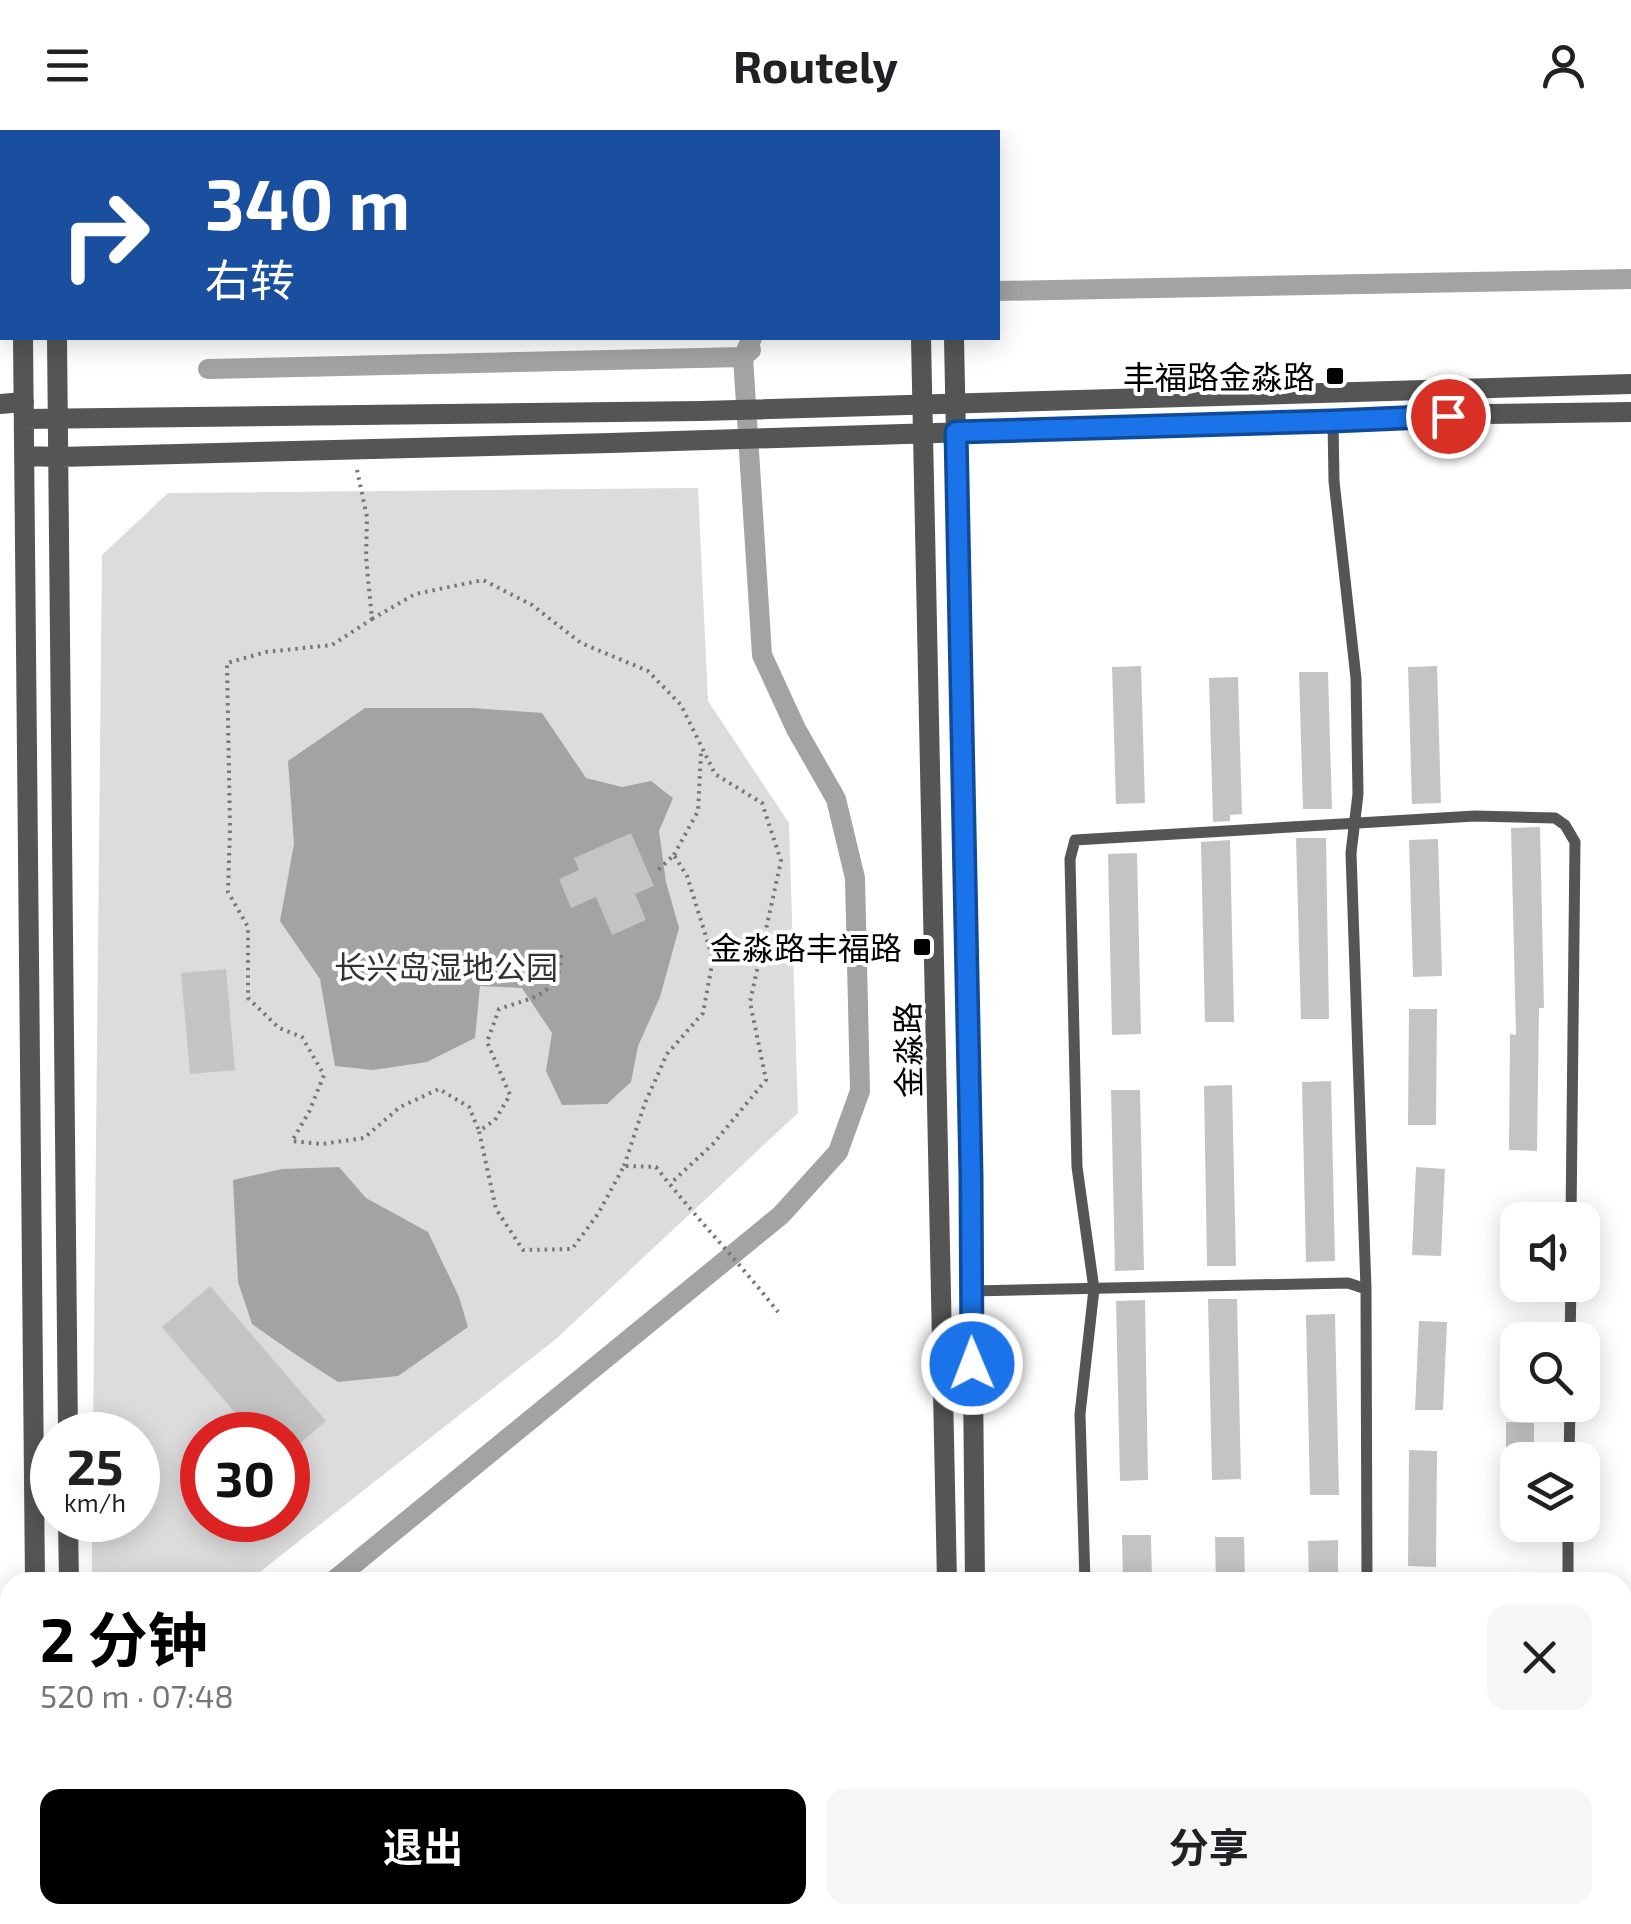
<!DOCTYPE html>
<html lang="zh">
<head>
<meta charset="utf-8">
<style>
  :root { --surface:#fff; --page:#f6f6f6; --text:#202124; --muted:#757577; --accent:#000 }
  body { margin:0; font-family:"Exo 2","Noto Sans SC",sans-serif; background:var(--page); color:var(--text); height:100vh; display:flex; flex-direction:column; font-size:38px; white-space:nowrap }
  * { box-sizing:border-box; margin:0 }
  p { font-size:32px; color:var(--muted) }
  .icon { flex:none; width:55px; height:55px; fill:none; stroke:currentColor; stroke-width:2; stroke-linecap:round; stroke-linejoin:round }
  .map { position:relative; flex:1; overflow:hidden }
  .panel { position:absolute; left:0px; top:1442px; width:1632px; height:352px; display:flex; flex-direction:column; background:var(--surface); border-radius:30px 30px 0 0; box-shadow:0 5px 25px #0003 }
  .panel>* { flex:none }
  .top-card { position:absolute; left:0px; top:0px; width:1000px; height:210px; box-shadow:0 5px 25px #0003; background:#1a4fa0; color:#fff; overflow:hidden }
  .buttons { position:absolute; left:1500px; top:1072px; display:grid; gap:20px }
  .buttons a { display:grid; place-items:center; width:100px; height:100px; border-radius:20px; background:var(--surface); box-shadow:0 5px 25px #0003; font-size:50px }
  .speed { position:absolute; left:30px; top:1282px; display:flex; gap:20px; font-size:50px; font-weight:700; text-align:center }
  .speed>* { display:grid; place-content:center; width:130px; height:130px; border-radius:50%; background:var(--surface); box-shadow:0 5px 25px #0003; line-height:1 }
  .speed small { font-size:25px; font-weight:400 }
  .speed .limit { border:15px solid #d22; background:#fff; color:#111 }
  .pin { position:absolute; display:grid; place-items:center; width:85px; height:85px; color:#fff; margin:-42px; border:5px solid #fff; border-radius:50%; box-shadow:0 2px 10px #0007 }
  .me { position:absolute; width:110px; margin:-55px; rotate:359deg; stroke-linejoin:round; filter:drop-shadow(0 0 8px #0008) }
  .turn { display:flex; align-items:center; gap:35px; height:210px; padding:0 40px; font-size:45px }
  .turn .icon { width:130px; height:130px; stroke-width:2.5 }
  .turn b { display:block; font-size:70px; line-height:85px }
  .round { display:grid; place-items:center; flex:none; width:105px; height:105px; border-radius:20px; background:var(--page) }
  .headline { display:flex; align-items:center; justify-content:space-between; height:170px; padding:0 40px }
  h1 { font-size:60px; font-weight:700; line-height:75px; color:var(--accent) }
  .primary-button { display:flex; gap:20px; margin-top:auto; padding:20px 40px }
  .primary-button a { flex:1; height:115px; border-radius:20px; background:var(--accent); color:#fff; font-size:40px; font-weight:700; line-height:115px; text-align:center }
  .primary-button a+a { background:var(--page); color:var(--text) }
  header { display:flex; justify-content:space-between; align-items:center; height:130px; padding:0 40px; background:var(--surface); font-size:45px; font-weight:700 }
  .map>svg:first-child { display:block }
  .green { fill:#dcdcdc; fill-rule:evenodd }
  .water { fill:#a3a3a3 }
  .lines { fill:none; stroke-linecap:round; stroke-linejoin:round }
  .canal { stroke:#a3a3a3; stroke-width:20 }
  .building { fill:#c4c4c4 }
  .path { stroke:#777; stroke-width:4; stroke-dasharray:2.5 5; stroke-linecap:butt }
  .service { stroke:#555; stroke-width:11 }
  .minor { stroke:#555; stroke-width:20 }
  .tertiary { stroke:#555; stroke-width:20 }
  .route-casing { stroke:#114b97; stroke-width:25 }
  .route { stroke:#1a73e8; stroke-width:18 }
  .poi-dot { fill:#000; stroke:#fff; stroke-width:4 }
  .labels { text-anchor:middle; dominant-baseline:central; stroke-width:8; stroke-linejoin:round; paint-order:stroke }
  .poi-label { font-size:32px; fill:#000; stroke:#fff; text-anchor:end }
  .park-label { font-size:32px; fill:#333; stroke:#fff }
  .street-label { font-size:32px; fill:#000; stroke:#fff }
</style>
</head>
<body>
<header><svg class="icon" aria-label="menu" viewBox="0 0 24 24"><path d="M4 6h16M4 12h16M4 18h16"/></svg>Routely<svg class="icon" aria-label="person" viewBox="0 0 24 24"><circle cx="12" cy="8" r="4"/><path d="M4 21q1-7 8-7t8 7"/></svg></header>
<div class="map">
<svg width="1631" height="1794" viewBox="0 0 1631 1794">
  <rect width="100%" height="100%" fill="#fff"/>
  <path class="green" d="M 698,358 L 708,571 L 789,693 L 798,983 L 556,1209 L 247,1452 L 92,1452 L 92,1390 L 138,1390 L 138,1305 L 93,1305 L 102,425 L 168,363 ZM 202,1305 L 288,1305 L 288,1390 L 202,1390 Z"/>
  <path class="water" d="M 365,578 L 472,578 L 542,583 L 586,648 L 622,657 L 651,651 L 673,668 L 659,701 L 666,752 L 679,798 L 660,867 L 638,916 L 631,952 L 607,974 L 562,975 L 546,941 L 552,903 L 522,858 L 480,856 L 475,908 L 427,932 L 373,940 L 335,936 L 320,849 L 280,791 L 294,714 L 288,631 Z
    M 339,1037 L 366,1068 L 428,1102 L 459,1167 L 468,1197 L 398,1246 L 338,1252 L 295,1224 L 252,1194 L 238,1152 L 233,1050 L 282,1039 Z"/>
  <g class="lines">
    <path class="canal" d="M 998,161 L 1631,149
      M 208,239 L 743,227 L 751,220
      M 332,1452 L 781,1085 L 838,1022 L 860,961 L 855,748 L 836,669 L 796,599 L 762,525 L 743,227 L 752,208"/>
  </g>
  <path class="building" d="M 1141,536 L 1145,673 L 1116,674 L 1112,537 Z
    M 1437,536 L 1441,673 L 1412,674 L 1408,537 Z
    M 1299,542 L 1328,542 L 1332,679 L 1303,679 Z
    M 1238,547 L 1242,684 L 1230,685 L 1230,691 L 1213,692 L 1209,548 Z
    M 1540,697 L 1544,878 L 1539,878 L 1537,1021 L 1509,1020 L 1510,904 L 1516,905 L 1511,698 Z
    M 631,703 L 654,756 L 635,764 L 646,790 L 612,805 L 596,767 L 571,778 L 559,749 L 579,740 L 574,728 Z
    M 1296,708 L 1326,708 L 1329,889 L 1301,889 Z
    M 1438,709 L 1442,846 L 1413,847 L 1409,710 Z
    M 1230,710 L 1234,892 L 1205,892 L 1201,712 Z
    M 1137,723 L 1141,904 L 1112,905 L 1108,724 Z
    M 226,839 L 235,940 L 190,944 L 181,843 Z
    M 1409,879 L 1437,879 L 1436,995 L 1408,995 Z
    M 1331,951 L 1335,1131 L 1306,1132 L 1302,952 Z
    M 1232,955 L 1236,1136 L 1207,1136 L 1204,956 Z
    M 1111,960 L 1140,960 L 1144,1140 L 1115,1141 Z
    M 1416,1037 L 1445,1039 L 1441,1126 L 1412,1125 Z
    M 210,1156 L 326,1291 L 288,1324 L 288,1305 L 254,1305 L 162,1197 Z
    M 1208,1169 L 1237,1169 L 1241,1349 L 1212,1350 Z
    M 1145,1170 L 1148,1350 L 1120,1351 L 1116,1171 Z
    M 1335,1184 L 1339,1365 L 1310,1365 L 1306,1185 Z
    M 1419,1191 L 1447,1192 L 1443,1280 L 1415,1280 Z
    M 1506,1292 L 1534,1293 L 1534,1330 L 1506,1330 Z
    M 1409,1320 L 1437,1321 L 1436,1437 L 1408,1436 Z
    M 1122,1405 L 1151,1405 L 1152,1452 L 1123,1452 Z
    M 1215,1407 L 1244,1407 L 1245,1452 L 1216,1452 Z
    M 1338,1410 L 1338,1452 L 1309,1452 L 1308,1411 Z"/>
  <g class="lines">
    <path class="path" d="M 357,340 L 367,387 L 366,427 L 372,489 L 332,515 L 266,522 L 227,533 L 230,699 L 228,762 L 248,797 L 248,868 L 279,898 L 302,907 L 324,945 L 309,982 L 292,1011 L 322,1014 L 364,1008 L 400,977 L 439,959 L 469,977 L 479,1001
      M 372,489 L 415,464 L 483,450 L 532,475 L 581,513 L 648,541 L 681,575 L 715,644 L 762,673 L 781,731 L 750,872 L 766,950 L 713,1014 L 670,1054
      M 674,725 L 698,681 L 701,623
      M 561,825 C 561,865 531,868 499,879 L 487,912 L 510,965 L 495,990 L 479,1001 L 496,1079 L 523,1120 L 572,1119 L 598,1084 L 624,1036 L 656,1037 C 695,1087 739,1132 778,1182
      M 624,1036 L 645,973 L 667,924 L 703,883 L 713,829 L 687,746 L 674,725 L 656,742"/>
    <path class="service" d="M 1333,291 L 1334,351 L 1356,548 L 1358,664 L 1351,723 L 1366,1159 L 1367,1452
      M 971,1161 L 1348,1153 L 1366,1159
      M 1570,1210 L 1571,1155
      M 1569,1330 L 1570,1275
      M 1085,1452 L 1080,1284 L 1094,1159 L 1077,1037 L 1070,729 L 1075,710 L 1475,686 L 1555,688 L 1565,695 L 1575,712 L 1571,1090
      M 1568,1452 L 1568,1395
      M 1368,1785 L 1368,1794"/>
    <path class="minor" d="M 450,0 L 450,2
      M 919,0 L 919,2
      M 949,0 L 949,2
      M 921,208 L 947,1452
      M 954,208 L 971,1046 L 975,1452
      M 0,274 L 24,272
      M 0,1680 L 1,1679
      M 953,1785 L 953,1794
      M 983,1785 L 984,1794"/>
    <path class="tertiary" d="M 22,0 L 22,2
      M 55,0 L 55,2
      M 23,208 L 35,1452
      M 57,208 L 68,1305
      M 24,289 L 701,281 L 1631,254
      M 25,326 L 59,327 L 610,313 L 1333,291 L 1486,284 L 1631,282
      M 68,1390 L 69,1452
      M 40,1785 L 40,1794
      M 72,1785 L 72,1794"/>
  </g>
  <g class="lines">
    <defs>
      <path id="route" d="M 972,1234 L 971,1046 L 956,302 L 1333,291 L 1448,286"/>
    </defs>
    <use href="#route" class="route-casing"/>
    <use href="#route" class="route"/>
  </g>
  <g class="poi-dot">
    <rect x="1325" y="236" width="20" height="20" rx="5"/>
    <rect x="912" y="807" width="20" height="20" rx="5"/>
  </g>
  <g class="labels">
    <g class="poi-label">
      <text x="1315" y="246">丰福路金淼路</text>
      <text x="902" y="817">金淼路丰福路</text>
    </g>
    <g class="park-label">
      <text x="446" y="836">长兴岛湿地公园</text>
    </g>
    <g class="street-label">
      <text transform="translate(907 920) rotate(-91)">金淼路</text>
    </g>
  </g>
</svg>
<div class="buttons">
<a><svg class="icon" aria-label="sound" viewBox="0 0 24 24"><path d="M4 9h4l5-4v14l-5-4H4zM17 9q2 3 0 6"/></svg></a>
<a><svg class="icon" aria-label="search" viewBox="0 0 24 24"><circle cx="10" cy="10" r="6"/><path d="M15 15l6 6"/></svg></a>
<a><svg class="icon" aria-label="layers" viewBox="0 0 24 24"><path d="M12 4l9 5-9 5-9-5zM3 14l9 5 9-5"/></svg></a>
</div>
<div class="speed"><div>25<small>km/h</small></div><div class="limit">30</div></div>
<div class="pin" style="left:1448px;top:286px;background:#d93025"><svg class="icon" aria-label="arrive" viewBox="0 0 24 24"><path d="M6 21V4h12l-3 4 3 4H6"/></svg></div>
<svg class="me" style="left:972px;top:1234px" viewBox="-20 -20 40 40"><circle r="17" fill="#1a73e8" stroke="#fff" stroke-width="3"/><path d="M0-11L8 9 0 5-8 9z" fill="#fff"/></svg>
<div class="top-card">
<div class="turn"><svg class="icon" aria-label="right" viewBox="0 0 24 24"><path d="M7 20v-9h11M14 6l5 5-5 5"/></svg><div><b>340 m</b>右转</div></div>
</div>
<section class="panel">
<div class="headline"><div><h1>2 分钟</h1><p>520 m · 07:48</p></div><a class="round"><svg class="icon" aria-label="close" viewBox="0 0 24 24"><path d="M6 6l12 12M18 6L6 18"/></svg></a></div>
<div class="primary-button"><a>退出</a><a>分享</a></div>
</section>
</div>
</body>
</html>
